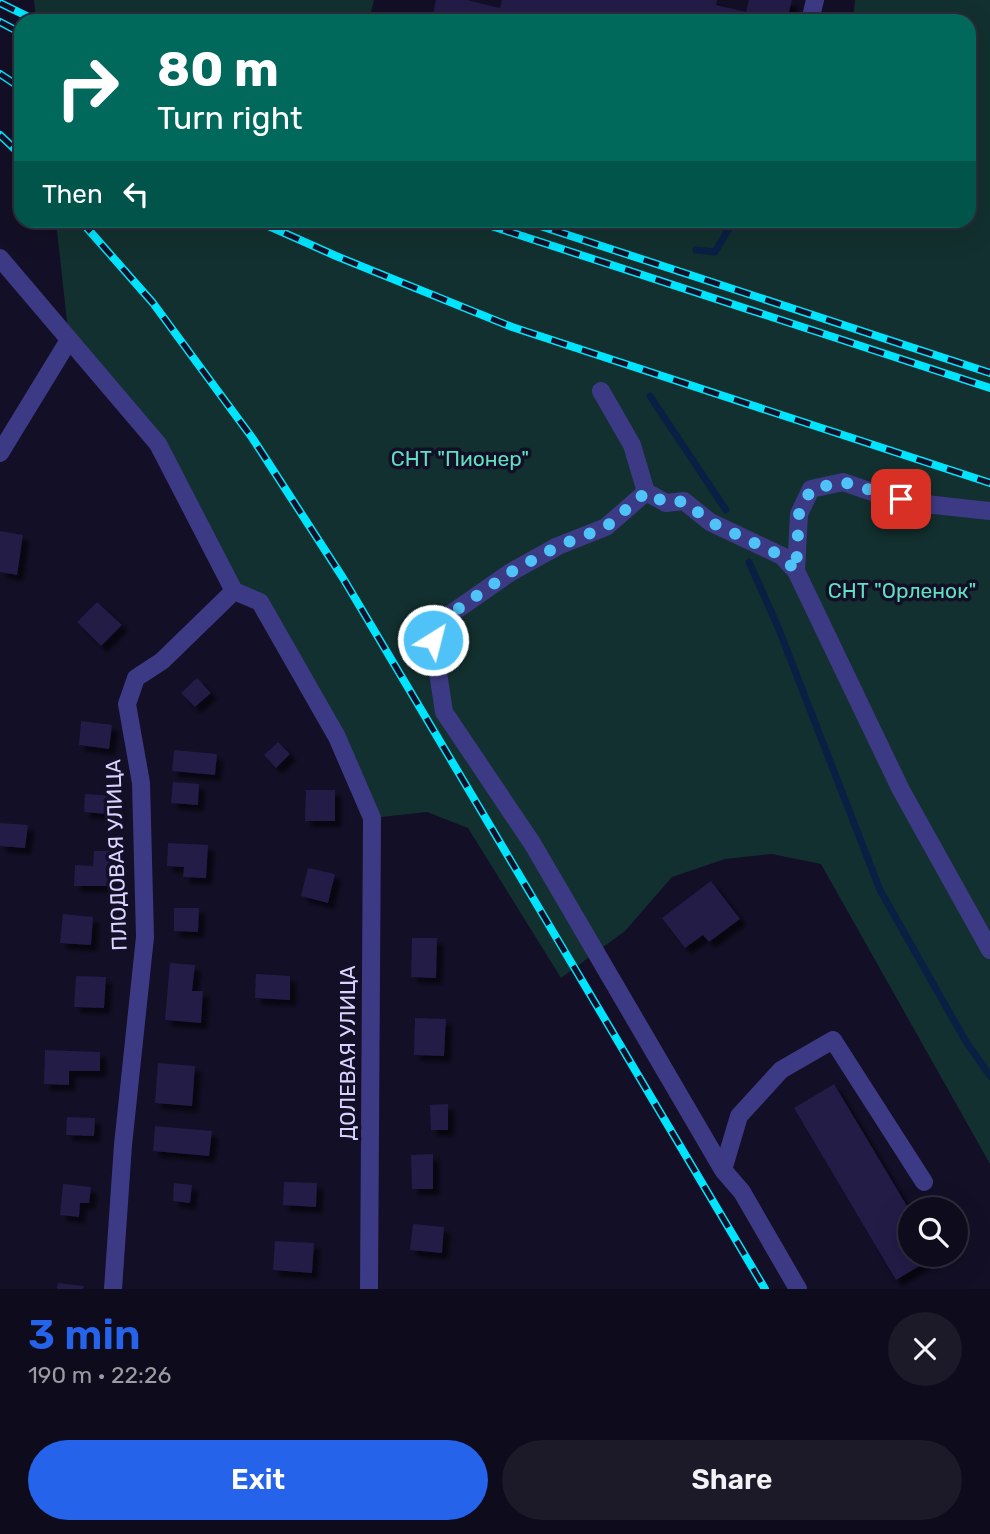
<!DOCTYPE html>
<html lang="en">
<head>
<meta charset="utf-8">
<style>
  :root { --surface:#0e0b1c; --page:#1c1929; --text:#f1f3f6; --muted:#9b9ba3; --line:#2e2b3b; --accent:#2563eb }
  body { margin:0; font-family:Rubik,sans-serif; background:var(--page); color:var(--text); height:100vh; display:flex; flex-direction:column; font-size:26px; white-space:nowrap }
  * { box-sizing:border-box; margin:0 }
  p { font-size:23px; color:var(--muted) }
  .icon { flex:none; width:38px; height:38px; fill:none; stroke:currentColor; stroke-width:2; stroke-linecap:round; stroke-linejoin:round }
  .map { position:relative; height:1289px; overflow:hidden }
  .details { display:flex; flex-direction:column; background:var(--surface); flex:1 }
  .details>* { flex:none }
  .banner { position:absolute; left:14px; top:14px; width:962px; height:214px; border-radius:21px; box-shadow:0 7px 28px #0002,0 0 0 2px var(--line); background:#00695c; color:#fff; overflow:hidden }
  .controls { position:absolute; left:898px; top:1197px; display:grid; gap:14px }
  .controls a { display:grid; place-items:center; width:70px; height:70px; border-radius:50%; background:var(--surface); box-shadow:0 7px 28px #0002,0 0 0 2px var(--line); font-size:35px }
  .pin { position:absolute; display:grid; place-items:center; width:60px; height:60px; color:#fff; margin:-30px; border-radius:14px; box-shadow:0 4px 10px #0006 }
  .me { position:absolute; width:77px; margin:-38px; rotate:36deg; stroke-linejoin:round; filter:drop-shadow(0 0 5px #0008) }
  .turn { display:flex; align-items:center; gap:24px; height:147px; padding:0 28px; font-size:32px }
  .turn .icon { width:91px; height:91px; stroke-width:2.5 }
  .turn b { display:block; font-size:49px; line-height:60px }
  .then { display:flex; align-items:center; height:66px; padding:0 28px; background:#0003; gap:14px; font-size:26px }
  .round { display:grid; place-items:center; flex:none; width:74px; height:74px; border-radius:37px; background:var(--page) }
  .summary { display:flex; align-items:center; justify-content:space-between; height:119px; padding:0 28px }
  h1 { font-size:42px; font-weight:600; line-height:52px; color:var(--accent) }
  .action { display:flex; gap:14px; margin-top:auto; padding:14px 28px }
  .action a { flex:1; height:80px; border-radius:42px; background:var(--accent); color:#fff; font-size:28px; font-weight:600; line-height:80px; text-align:center }
  .action a+a { background:var(--page); color:var(--text) }
  .map>svg:first-child { display:block }
  .green { fill:#12302f }
  .lines { fill:none; stroke-linecap:round; stroke-linejoin:round }
  .stream { stroke:#0a1f44; stroke-width:7 }
  .building { fill:#241b47; filter:url(#shadow) }
  .minor { stroke:#3d3a85; stroke-width:18 }
  .rail-casing { stroke:#00e5ff; stroke-width:8 }
  .rail { stroke:#130f26; stroke-width:5; stroke-dasharray:16; stroke-linecap:butt }
  .route { stroke:#4fc3f7; stroke-width:12; stroke-dasharray:0 21.6 }
  .labels { text-anchor:middle; dominant-baseline:central; stroke-width:7; stroke-linejoin:round; paint-order:stroke }
  .park-label { font-size:21px; fill:#5fe0c0; stroke:#130f26 }
  .street-label { font-size:21px; fill:#d9d4ff; stroke:#130f26 }
</style>
</head>
<body>
<div class="map">
<svg width="990" height="1289" viewBox="0 0 990 1289">
  <defs>
    <filter id="shadow"><feDropShadow dx="6" dy="6" stdDeviation="2" flood-color="#0009"/></filter>
  </defs>
  <rect width="100%" height="100%" fill="#130f26"/>
  <path class="green" d="M 34,0 L 374,0 L 369,21 L 36,21 Z
    M 855,0 L 990,0 L 990,1164 L 821,864 L 772,854 L 725,859 L 672,877 L 625,931 L 561,978 L 468,828 L 427,812 L 372,818 L 260,602 L 234,591 L 158,444 L 69,340 L 56,221 L 970,220 L 970,21 L 853,21 Z"/>
  <g class="lines">
    <path class="stream" d="M 696,250 L 715,252 L 734,220
      M 650,396 L 726,510
      M 749,562 L 778,627 L 880,890 L 965,1040 L 990,1076"/>
  </g>
  <path class="building" d="M 436,0 L 467,0 L 500,8 L 502,0 L 717,0 L 716,5 L 746,12 L 749,0 L 792,0 L 787,21 L 431,21 Z
    M 0,531 L 23,535 L 17,575 L 0,572 Z
    M 97,602 L 122,625 L 101,646 L 77,622 Z
    M 197,678 L 211,693 L 195,707 L 181,693 Z
    M 81,721 L 112,725 L 109,749 L 79,745 Z
    M 278,742 L 290,754 L 276,768 L 264,755 Z
    M 174,750 L 217,754 L 215,775 L 172,771 Z
    M 173,782 L 199,784 L 198,805 L 171,803 Z
    M 306,790 L 335,790 L 335,821 L 305,821 Z
    M 85,794 L 118,796 L 117,815 L 84,812 Z
    M 0,823 L 28,825 L 25,848 L 0,846 Z
    M 168,843 L 208,845 L 206,878 L 183,877 L 184,867 L 167,866 Z
    M 94,851 L 113,851 L 112,886 L 74,886 L 75,865 L 93,866 Z
    M 308,868 L 335,874 L 328,903 L 301,896 Z
    M 711,881 L 740,919 L 709,942 L 703,935 L 685,948 L 662,918 Z
    M 174,908 L 199,908 L 198,932 L 174,931 Z
    M 63,914 L 93,917 L 91,945 L 60,943 Z
    M 412,938 L 437,938 L 436,978 L 411,977 Z
    M 170,963 L 195,965 L 192,991 L 203,991 L 201,1023 L 165,1020 Z
    M 256,974 L 290,976 L 290,1000 L 255,998 Z
    M 76,976 L 106,977 L 104,1008 L 74,1007 Z
    M 415,1018 L 446,1019 L 444,1056 L 414,1055 Z
    M 45,1050 L 100,1052 L 100,1071 L 69,1071 L 69,1085 L 44,1084 Z
    M 158,1063 L 195,1066 L 192,1106 L 155,1103 Z
    M 834,1084 L 910,1211 L 910,1255 L 938,1255 L 896,1280 L 794,1108 Z
    M 448,1104 L 448,1130 L 431,1130 L 430,1105 Z
    M 67,1117 L 95,1118 L 94,1136 L 66,1135 Z
    M 155,1126 L 212,1131 L 209,1156 L 153,1151 Z
    M 433,1154 L 433,1189 L 412,1189 L 411,1155 Z
    M 284,1182 L 317,1183 L 316,1207 L 283,1205 Z
    M 174,1183 L 192,1185 L 190,1203 L 173,1201 Z
    M 63,1184 L 91,1187 L 89,1203 L 80,1203 L 79,1217 L 60,1215 Z
    M 413,1224 L 444,1227 L 442,1253 L 410,1250 Z
    M 275,1241 L 314,1243 L 312,1273 L 273,1270 Z
    M 58,1283 L 84,1286 L 83,1289 L 57,1289 Z"/>
  <g class="lines">
    <path class="minor" d="M 810,21 L 815,0
      M 0,258 L 158,444 L 234,591 L 260,602 L 337,737 L 372,818 L 369,1289
      M 601,391 L 632,445 L 646,492 L 666,503 L 684,501 L 710,522 L 782,556 L 796,571 L 901,790 L 990,950
      M 0,453 L 69,340
      M 646,492 L 606,527 L 558,546 L 511,572 L 439,622 L 433,640 L 444,712 L 532,843 L 723,1170
      M 796,571 L 799,514 L 811,489 L 843,482 L 878,494 L 925,504 L 990,511
      M 113,1289 L 123,1145 L 145,937 L 141,783 L 127,704 L 136,678 L 162,661 L 234,591
      M 798,1289 L 742,1192 L 723,1170 L 739,1116 L 781,1070 L 833,1040 L 924,1182"/>
    <defs>
      <path id="rail" d="M 0,3 L 37,21
        M 0,22 L 21,33
        M 0,74 L 21,88
        M 0,135 L 21,155
        M 80,220 L 153,303 L 253,439 L 343,578 L 765,1289
        M 255,220 L 336,256 L 512,327 L 990,483
        M 473,220 L 990,388
        M 522,220 L 990,373"/>
    </defs>
    <use href="#rail" class="rail-casing"/>
    <use href="#rail" class="rail"/>
  </g>
  <g class="lines">
    <path class="route" d="M 433,640 L 439,622 L 511,572 L 558,546 L 606,527 L 646,492 L 666,503 L 684,501 L 710,522 L 782,556 L 796,571 L 799,514 L 811,489 L 843,482 L 901,499"/>
  </g>
  <g class="labels">
    <g class="park-label">
      <text x="460" y="458">СНТ "Пионер"</text>
      <text x="902" y="590">СНТ "Орленок"</text>
    </g>
    <g class="street-label">
      <text transform="translate(116 855) rotate(-92)">ПЛОДОВАЯ УЛИЦА</text>
      <text transform="translate(347 1053) rotate(-90)">ДОЛЕВАЯ УЛИЦА</text>
    </g>
  </g>
</svg>
<div class="controls">
<a><svg class="icon" aria-label="search" viewBox="0 0 24 24"><circle cx="10" cy="10" r="6"/><path d="M15 15l6 6"/></svg></a>
</div>
<div class="pin" style="left:901px;top:499px;background:#d93025"><svg class="icon" aria-label="arrive" viewBox="0 0 24 24"><path d="M6 21V4h12l-3 4 3 4H6"/></svg></div>
<svg class="me" style="left:433px;top:640px" viewBox="-20 -20 40 40"><circle r="17" fill="#4fc3f7" stroke="#fff" stroke-width="3"/><path d="M0-11L8 9 0 5-8 9z" fill="#fff"/></svg>
<div class="banner">
<div class="turn"><svg class="icon" aria-label="right" viewBox="0 0 24 24"><path d="M7 20v-9h11M14 6l5 5-5 5"/></svg><div><b>80 m</b>Turn right</div></div>
<div class="then">Then<svg class="icon" aria-label="left" viewBox="0 0 24 24"><path d="M17 20v-9H6M10 6l-5 5 5 5"/></svg></div>
</div>
</div>
<section class="details">
<div class="summary"><div><h1>3 min</h1><p>190 m · 22:26</p></div><a class="round"><svg class="icon" aria-label="close" viewBox="0 0 24 24"><path d="M6 6l12 12M18 6L6 18"/></svg></a></div>
<div class="action"><a>Exit</a><a>Share</a></div>
</section>
</body>
</html>
